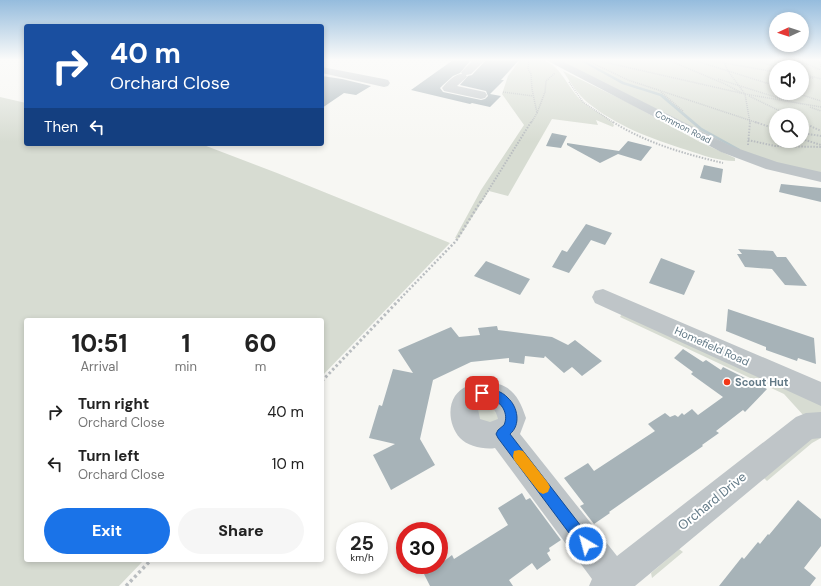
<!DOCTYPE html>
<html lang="en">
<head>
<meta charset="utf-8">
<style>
  :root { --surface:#fff; --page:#f6f6f6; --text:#222; --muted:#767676; --accent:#1a73e8 }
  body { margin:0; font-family:"DM Sans",sans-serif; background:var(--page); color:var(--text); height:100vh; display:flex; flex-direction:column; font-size:15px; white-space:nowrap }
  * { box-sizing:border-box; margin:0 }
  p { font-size:13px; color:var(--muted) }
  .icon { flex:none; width:22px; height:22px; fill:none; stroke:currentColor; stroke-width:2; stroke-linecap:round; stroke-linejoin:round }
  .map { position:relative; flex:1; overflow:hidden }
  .side { position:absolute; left:24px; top:318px; width:300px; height:244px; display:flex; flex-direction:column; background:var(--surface); border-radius:4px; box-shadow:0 2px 6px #0003 }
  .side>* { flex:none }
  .guide { position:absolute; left:24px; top:24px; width:300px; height:122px; border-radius:4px; box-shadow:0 2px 6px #0003; background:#1a4fa0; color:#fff; overflow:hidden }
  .needle { width:26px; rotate:267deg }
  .fabs { position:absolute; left:769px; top:12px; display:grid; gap:8px }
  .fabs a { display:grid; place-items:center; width:40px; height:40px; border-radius:50%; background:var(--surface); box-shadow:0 2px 6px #0003; font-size:20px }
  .speed { position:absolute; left:336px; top:522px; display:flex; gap:8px; font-size:20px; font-weight:700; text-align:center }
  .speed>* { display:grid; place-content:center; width:52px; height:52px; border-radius:50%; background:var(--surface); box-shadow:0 2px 6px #0003; line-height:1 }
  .speed small { font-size:10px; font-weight:400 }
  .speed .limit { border:6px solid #d22; background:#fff; color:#111 }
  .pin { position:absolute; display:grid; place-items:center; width:34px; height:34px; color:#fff; margin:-17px; border-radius:8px; box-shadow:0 2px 6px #0006 }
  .me { position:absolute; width:44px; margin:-22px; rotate:323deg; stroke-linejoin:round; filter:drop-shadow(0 0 3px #0008) }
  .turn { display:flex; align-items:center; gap:14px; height:84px; padding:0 20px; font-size:18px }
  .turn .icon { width:52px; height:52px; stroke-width:2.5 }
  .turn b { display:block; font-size:28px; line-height:34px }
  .then { display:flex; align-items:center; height:38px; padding:0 20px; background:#0003; gap:8px; font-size:15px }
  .eta { display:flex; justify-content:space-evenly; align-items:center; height:68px; text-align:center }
  .eta b { font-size:24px; font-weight:800; line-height:28px }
  .action { display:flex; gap:8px; margin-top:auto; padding:8px 20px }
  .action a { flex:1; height:46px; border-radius:24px; background:var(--accent); color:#fff; font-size:16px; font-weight:800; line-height:46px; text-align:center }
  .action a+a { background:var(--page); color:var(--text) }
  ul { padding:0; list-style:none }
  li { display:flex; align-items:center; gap:12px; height:52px; padding:0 20px }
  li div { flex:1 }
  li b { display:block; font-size:15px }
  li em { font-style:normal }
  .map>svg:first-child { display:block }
  .green { fill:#d7dcd2; fill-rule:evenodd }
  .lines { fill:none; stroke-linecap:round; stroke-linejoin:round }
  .stream { fill:#b9c8cc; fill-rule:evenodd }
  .building { fill:#a7b3b8 }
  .path-far4 { stroke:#b9bdc0; stroke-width:1.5; stroke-dasharray:1 1; stroke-linecap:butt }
  .path-far3 { stroke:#b9bdc0; stroke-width:2; stroke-dasharray:1.5 1.5; stroke-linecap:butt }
  .path-far2 { stroke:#b9bdc0; stroke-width:2.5; stroke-dasharray:2 2; stroke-linecap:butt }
  .path-far1 { stroke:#b9bdc0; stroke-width:3; stroke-dasharray:2.5 2.5; stroke-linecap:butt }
  .path { stroke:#b9bdc0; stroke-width:3.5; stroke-dasharray:3 3; stroke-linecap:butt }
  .minor { fill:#bfc5c8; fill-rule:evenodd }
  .route { fill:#1a73e8; stroke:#114b97 }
  .slow { fill:#f59e0b }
  .poi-dot { fill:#f33717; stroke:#fff; stroke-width:1.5 }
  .labels { text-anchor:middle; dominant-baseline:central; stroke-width:4; stroke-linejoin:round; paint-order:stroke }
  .far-street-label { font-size:9px; fill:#637a87; stroke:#fff }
  .street-label { font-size:11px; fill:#637a87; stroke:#fff }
  .poi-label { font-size:11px; font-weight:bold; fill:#637a87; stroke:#fff; text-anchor:start }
  .near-street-label { font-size:13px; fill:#637a87; stroke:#fff }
</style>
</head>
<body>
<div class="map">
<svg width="821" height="586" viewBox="0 0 821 586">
  <rect width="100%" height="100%" fill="#f7f7f3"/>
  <path class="green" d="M 520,60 C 527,60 538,58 545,61 C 562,67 568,89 582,101 C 591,110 607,115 614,125 L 613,127 L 596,120 L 598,125 L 552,119 L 508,196 L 489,191 L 458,239 L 455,238 L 481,190 L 524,125 L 502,94 L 508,76 Z
    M 556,60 L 821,60 L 821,174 L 753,157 ZM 776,67 L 802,67 L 802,93 L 776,93 ZM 776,115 L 802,115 L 802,141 L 776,141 Z
    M 563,71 L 627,102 L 700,142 L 735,158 L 735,161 C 718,161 702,155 687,150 C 652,139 616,126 587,102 C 577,93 570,82 563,71 Z
    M 0,97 L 26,103 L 26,144 L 201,144 L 277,173 L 450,243 L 322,376 L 322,320 L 26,320 L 26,560 L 144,560 L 119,586 L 0,586 Z
    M 624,310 L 821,399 L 821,416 L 804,416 L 784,394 L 620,317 Z
    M 490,402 L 501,419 L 482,425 L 474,411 L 476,408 Z
    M 821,434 L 821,438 L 812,443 L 767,481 L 764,478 L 808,440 Z
    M 679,549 L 683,552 L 652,578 L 651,573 Z"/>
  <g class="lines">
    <path class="stream" d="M 583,60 L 624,82 L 662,94 L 702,128 L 740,149 L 737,150 L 700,130 L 660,96 L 622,84 L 579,60 Z"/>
  </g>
  <path class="building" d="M 453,60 L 471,60 L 460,73 L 453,76 L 443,85 L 440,88 L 443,92 L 481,100 L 485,99 L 488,96 L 486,91 L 460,85 L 468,76 L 472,75 L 486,60 L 519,60 L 501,80 L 504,80 L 490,94 L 501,96 L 490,107 L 472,103 L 470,104 L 411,90 Z
    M 322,76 L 342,79 L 371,86 L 356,95 L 344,93 L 322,108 Z
    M 552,133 L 567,136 L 561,148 L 546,146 Z
    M 628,141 L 652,147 L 641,161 L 618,154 L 600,163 L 567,145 L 567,143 L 619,151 Z
    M 704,165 L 723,169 L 721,183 L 700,178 Z
    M 781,184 L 821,188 L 821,202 L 779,192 Z
    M 586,224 L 612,233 L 605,245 L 591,240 L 569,273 L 552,267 L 562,250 L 567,252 Z
    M 738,249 L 773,251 L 777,257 L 786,257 L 807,286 L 785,285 L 772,269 L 745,267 L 737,254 L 742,254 Z
    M 661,258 L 695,271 L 684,295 L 649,283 Z
    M 486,261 L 530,279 L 520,295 L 474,276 Z
    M 728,309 L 814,338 L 816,364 L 798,358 L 797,361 L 766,350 L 766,347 L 726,331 Z
    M 497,326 L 498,330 L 552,337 L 568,345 L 575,340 L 602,361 L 582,376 L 572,367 L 564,373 L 545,356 L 544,358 L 525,356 L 524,364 L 509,362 L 509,358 L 471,362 L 433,380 L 420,439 L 435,465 L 391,490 L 373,455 L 395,444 L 369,438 L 379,405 L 382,406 L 393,369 L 413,373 L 398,350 L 451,327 L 459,337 L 480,335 L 478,328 Z
    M 683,349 L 703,362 L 706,360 L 721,370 L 723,367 L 767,389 L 745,412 L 743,410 L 716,431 L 719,433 L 702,445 L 703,446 L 609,512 L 610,513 L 594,524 L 580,506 L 584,504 L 564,478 L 588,463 L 594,471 L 655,431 L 648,424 L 665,413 L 670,417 L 675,415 L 678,417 L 682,413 L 684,415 L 692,409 L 698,415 L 723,397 L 691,374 L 693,372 L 674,358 Z
    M 522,493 L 526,500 L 530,498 L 561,540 L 549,548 L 550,551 L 547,553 L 551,560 L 537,570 L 532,563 L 509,580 L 513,586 L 430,586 L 424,574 L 439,565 L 452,555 L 454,559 L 508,525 L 498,508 Z
    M 798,500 L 821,519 L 821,546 L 804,568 L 816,578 L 810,586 L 719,586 L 742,557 L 744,559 L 758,542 L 760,544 L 768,534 L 769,535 Z"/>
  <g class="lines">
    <path class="path-far4" d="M 529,60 L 528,69 L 531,74 L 532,89 L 537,113 L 531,123
      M 586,60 L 628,80 L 758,123
      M 595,60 L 745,94 L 821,107
      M 668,60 L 725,84 L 742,93
      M 693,60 L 776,86
      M 706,60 L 776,72
      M 723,60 L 728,71 L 745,94 L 750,123
      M 754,60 L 777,67
      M 797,60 L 821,70
      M 819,60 L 821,67
      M 802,74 L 821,79
      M 802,77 L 813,78
      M 718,79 L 788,101
      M 569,82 L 583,102 L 614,123
      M 503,92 L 533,96
      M 661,92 L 683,111
      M 796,93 L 821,101
      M 749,96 L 788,115
      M 810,107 L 821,111
      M 537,113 L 545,92 L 546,81 L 555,73
      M 802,122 L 804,123"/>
    <path class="path-far3" d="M 613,122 C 646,143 685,154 723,163
      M 755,122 L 776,129
      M 802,122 L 821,131
      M 802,133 L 821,136
      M 802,139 L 821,145
      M 748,140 L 775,146 L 821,147
      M 748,145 L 750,122
      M 481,202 L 531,122"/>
    <path class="path-far2" d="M 398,301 L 456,241 L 481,201"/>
    <path class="path-far1" d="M 322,381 L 399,300"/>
    <path class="path" d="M 126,586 L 151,560"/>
    <path class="minor" d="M 473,60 L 485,60 L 471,74 L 466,75 L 467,77 L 457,86 L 485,92 L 487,95 L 485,98 L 481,99 L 444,91 L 442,88 C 447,82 455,74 462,74 L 461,72 Z
      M 546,60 L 560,60 L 731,146 L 777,162 L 821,172 L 821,182 L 766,169 L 721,152 Z
      M 322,67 L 384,79 L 388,80 L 390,83 L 388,86 L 384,87 L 322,73 Z
      M 603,289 L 821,382 L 821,406 L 595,303 L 592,297 L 595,291 Z
      M 482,381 C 510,383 518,394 526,418 L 520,434 L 617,556 L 796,417 L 806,413 L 821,412 L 821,438 L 812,439 L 635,586 L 589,586 L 592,579 L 495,448 C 485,450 467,446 460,438 C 450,427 447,408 455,396 C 461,387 472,384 482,381 ZM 483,405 C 492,405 496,410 498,419 L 490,422 L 480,419 L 478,409 Z"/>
  </g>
  <linearGradient id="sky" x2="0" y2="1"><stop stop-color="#95bcdd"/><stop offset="0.42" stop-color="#fbfbfa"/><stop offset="1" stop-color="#fbfbfa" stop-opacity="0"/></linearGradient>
  <rect width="821" height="142" fill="url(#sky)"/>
  <path class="route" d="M 482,388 C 491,388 502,391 508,398 C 518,407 521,425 510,434 L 591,539 L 593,544 L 591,549 L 586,551 L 581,549 L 498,438 L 496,434 L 498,430 L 504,425 C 509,414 502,402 491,399 C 487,397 483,398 478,396 L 477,393 L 478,390 Z"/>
  <path class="slow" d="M 519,450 L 523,451 L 548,483 L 550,487 L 548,492 L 543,494 L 539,492 L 514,460 L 513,456 L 514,451 Z"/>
  <circle class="poi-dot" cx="727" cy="382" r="4"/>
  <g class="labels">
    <g class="far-street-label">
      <text transform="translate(683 127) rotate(27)">Common Road</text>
    </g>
    <g class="street-label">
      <text transform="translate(712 346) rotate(24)">Homefield Road</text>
    </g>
    <g class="poi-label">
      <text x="735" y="382">Scout Hut</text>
    </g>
    <g class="near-street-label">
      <text transform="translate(712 501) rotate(-39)">Orchard Drive</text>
    </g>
  </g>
</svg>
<div class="fabs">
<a><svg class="needle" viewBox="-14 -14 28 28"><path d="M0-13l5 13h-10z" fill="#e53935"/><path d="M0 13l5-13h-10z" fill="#767676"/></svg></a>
<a><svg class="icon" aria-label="sound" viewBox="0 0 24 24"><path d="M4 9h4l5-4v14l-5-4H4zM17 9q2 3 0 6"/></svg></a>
<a><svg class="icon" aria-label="search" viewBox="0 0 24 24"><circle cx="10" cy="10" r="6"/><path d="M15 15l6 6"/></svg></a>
</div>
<div class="speed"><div>25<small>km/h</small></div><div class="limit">30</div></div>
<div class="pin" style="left:482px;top:393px;background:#d93025"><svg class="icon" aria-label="arrive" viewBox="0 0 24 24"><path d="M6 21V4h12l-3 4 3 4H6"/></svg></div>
<svg class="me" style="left:586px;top:544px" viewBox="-20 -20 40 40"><circle r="17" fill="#1a73e8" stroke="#fff" stroke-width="3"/><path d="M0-11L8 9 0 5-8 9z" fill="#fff"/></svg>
<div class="guide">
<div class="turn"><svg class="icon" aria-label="right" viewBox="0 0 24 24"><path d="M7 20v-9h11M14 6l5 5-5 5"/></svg><div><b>40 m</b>Orchard Close</div></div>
<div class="then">Then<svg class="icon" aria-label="left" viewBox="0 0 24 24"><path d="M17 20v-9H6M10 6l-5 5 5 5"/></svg></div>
</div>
<section class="side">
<div class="eta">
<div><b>10:51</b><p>Arrival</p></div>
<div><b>1</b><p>min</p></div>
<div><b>60</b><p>m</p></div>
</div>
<ul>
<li><svg class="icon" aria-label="right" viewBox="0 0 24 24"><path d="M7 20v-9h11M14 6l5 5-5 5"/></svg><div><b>Turn right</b><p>Orchard Close</p></div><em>40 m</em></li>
<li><svg class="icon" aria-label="left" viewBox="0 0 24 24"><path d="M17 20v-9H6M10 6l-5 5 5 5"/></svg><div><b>Turn left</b><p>Orchard Close</p></div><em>10 m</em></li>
</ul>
<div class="action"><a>Exit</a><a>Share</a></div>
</section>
</div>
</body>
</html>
